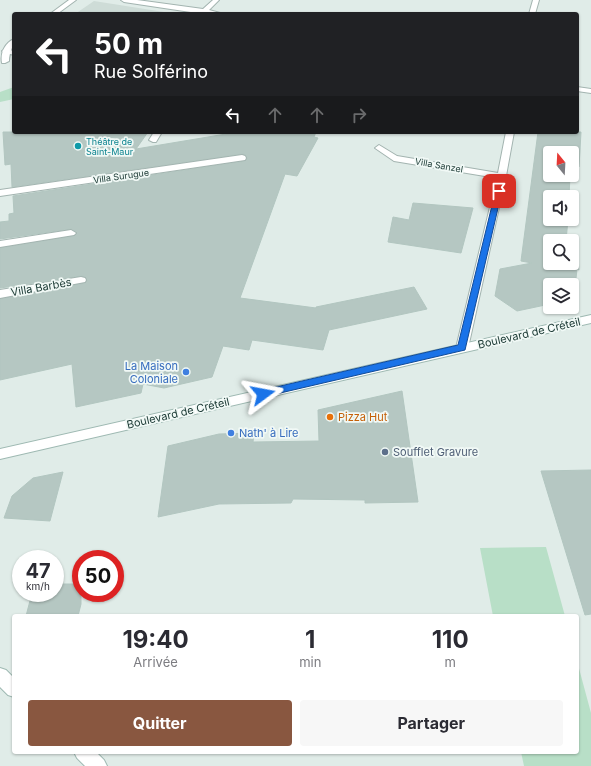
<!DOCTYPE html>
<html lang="fr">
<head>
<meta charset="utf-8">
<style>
  :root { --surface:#fff; --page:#f7f7f7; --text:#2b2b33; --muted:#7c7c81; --accent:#895740 }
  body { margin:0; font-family:Inter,sans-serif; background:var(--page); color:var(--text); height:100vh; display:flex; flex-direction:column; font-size:15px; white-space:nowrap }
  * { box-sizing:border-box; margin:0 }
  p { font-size:13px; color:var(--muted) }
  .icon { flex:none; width:22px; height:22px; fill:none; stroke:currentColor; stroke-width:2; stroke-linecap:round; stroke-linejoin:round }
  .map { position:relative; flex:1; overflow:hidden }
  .side { position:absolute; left:12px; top:614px; width:567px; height:140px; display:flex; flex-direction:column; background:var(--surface); border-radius:4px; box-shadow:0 1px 3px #0004 }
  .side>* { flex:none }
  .top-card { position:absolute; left:12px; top:12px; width:567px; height:122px; border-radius:4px; box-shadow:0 1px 3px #0004; background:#202124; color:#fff; overflow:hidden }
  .needle { width:26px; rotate:342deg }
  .fabs { position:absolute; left:543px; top:146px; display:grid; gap:8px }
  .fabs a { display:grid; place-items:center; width:36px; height:36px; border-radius:4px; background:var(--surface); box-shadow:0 1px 3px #0004; font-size:20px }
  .speed { position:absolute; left:12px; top:550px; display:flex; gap:8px; font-size:20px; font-weight:700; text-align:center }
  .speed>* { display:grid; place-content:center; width:52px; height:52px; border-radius:50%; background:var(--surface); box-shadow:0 1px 3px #0004; line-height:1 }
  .speed small { font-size:10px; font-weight:400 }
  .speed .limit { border:6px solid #d22; background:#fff; color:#111 }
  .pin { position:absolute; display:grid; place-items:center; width:34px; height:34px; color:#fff; margin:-17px; border-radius:8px; box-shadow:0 2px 6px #0006 }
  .me { position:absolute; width:44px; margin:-22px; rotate:77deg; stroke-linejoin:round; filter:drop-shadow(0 0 3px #0008) }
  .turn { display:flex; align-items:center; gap:14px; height:84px; padding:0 16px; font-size:18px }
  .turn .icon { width:52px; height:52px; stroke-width:2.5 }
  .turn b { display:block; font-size:28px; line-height:34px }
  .lanes { display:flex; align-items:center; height:38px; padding:0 16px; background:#0003; justify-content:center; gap:20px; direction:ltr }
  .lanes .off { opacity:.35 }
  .eta { display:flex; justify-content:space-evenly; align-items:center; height:68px; text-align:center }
  .eta b { font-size:24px; font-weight:700; line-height:28px }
  .cta { display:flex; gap:8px; margin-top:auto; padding:8px 16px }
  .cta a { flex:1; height:46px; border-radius:4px; background:var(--accent); color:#fff; font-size:16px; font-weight:700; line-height:46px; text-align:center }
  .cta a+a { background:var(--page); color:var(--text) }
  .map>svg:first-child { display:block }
  .built { fill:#cedcd7 }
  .green { fill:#b8dfc7 }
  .building { fill:#b5c7c2; stroke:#b2c6c0 }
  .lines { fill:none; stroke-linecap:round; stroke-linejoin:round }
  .lane-casing { stroke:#a3b4b0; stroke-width:2 }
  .street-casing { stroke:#a3b4b0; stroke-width:2 }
  .secondary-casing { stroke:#9eb9b2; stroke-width:2 }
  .lane { fill:#fff; fill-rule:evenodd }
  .street { fill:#fff; fill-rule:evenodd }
  .secondary { fill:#fff; fill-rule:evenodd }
  .route { fill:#1a73e8; stroke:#114b97 }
  .culture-dot { fill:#0f9aa8; stroke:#f1f9f6; stroke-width:1.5 }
  .shop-dot { fill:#3f7fe0; stroke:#f1f9f6; stroke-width:1.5 }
  .food-dot { fill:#e8710a; stroke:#f1f9f6; stroke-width:1.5 }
  .service-dot { fill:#5c6f8a; stroke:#f1f9f6; stroke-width:1.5 }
  .labels { text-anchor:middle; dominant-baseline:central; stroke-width:3.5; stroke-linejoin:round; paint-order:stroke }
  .far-culture-label { font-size:9px; fill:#0d838f; stroke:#f1f9f6; text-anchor:start }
  .far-street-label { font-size:9px; fill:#203e39; stroke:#f1f9f6 }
  .street-label { font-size:11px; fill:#203e39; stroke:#f1f9f6 }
  .shop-label { font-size:11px; fill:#366cbe; stroke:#f1f9f6; text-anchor:end }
  .food-label { font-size:11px; fill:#c56008; stroke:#f1f9f6; text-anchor:start }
  .service-label { font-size:11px; fill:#4e5e75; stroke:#f1f9f6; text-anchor:start }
</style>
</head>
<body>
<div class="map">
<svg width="591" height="766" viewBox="0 0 591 766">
  <rect width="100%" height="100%" fill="#e0ece8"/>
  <path class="built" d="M 94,1 L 164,12 L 181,14 L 75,14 Z"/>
  <path class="green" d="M 14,87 L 14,99 L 0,102 L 0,92 Z
    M 546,547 L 565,616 L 493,616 L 480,548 Z
    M 577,661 L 591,713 L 591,766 L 524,766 L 521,752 L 577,752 Z"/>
  <path class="building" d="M 3,132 L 148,132 L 136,149 L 238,132 L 316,132 L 314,137 L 318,138 L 297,176 L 285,174 L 240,298 L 316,308 L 316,307 L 414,287 L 427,309 L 329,330 L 323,350 L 252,340 L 249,350 L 223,346 L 212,377 L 164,388 L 143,384 L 141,393 L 76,407 L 72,364 L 0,380 L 0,299 L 85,283 L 87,281 L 85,277 L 81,276 L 0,288 L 0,248 L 74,236 L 77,233 L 71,229 L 0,239 L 0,222 L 9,221 L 9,214 L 14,213 L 13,196 L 245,161 L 247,159 L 246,155 L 242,154 L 12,187 L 11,164 L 5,165 Z
    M 538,132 L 581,132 L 579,167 L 572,166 L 572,153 L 550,153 L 550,175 L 570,175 L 569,197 L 550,197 L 550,219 L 568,219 L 566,241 L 550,241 L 550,263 L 572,263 L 572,244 L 577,245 L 579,270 L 577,269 L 574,298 L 572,299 L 572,285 L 550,285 L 550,304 L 517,311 L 495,296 L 500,269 L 532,263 L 521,261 Z
    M 413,203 L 473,208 L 461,253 L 388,242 L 393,217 L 409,220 Z
    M 402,391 L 418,502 L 365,503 L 365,500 L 293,499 L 291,503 L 219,504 L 158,517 L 168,446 L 219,434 L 254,433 L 253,442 L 319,441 L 318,410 Z
    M 591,470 L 591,614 L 585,615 L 541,471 Z
    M 63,472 L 50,521 L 4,518 L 12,496 L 33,478 Z
    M 55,584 L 81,584 L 81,604 L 78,616 L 26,616 L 32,593 L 55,593 Z"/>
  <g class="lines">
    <defs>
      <path id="lane" d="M 5,49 L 14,51 L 14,55 L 3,52 L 2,51 Z
        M 577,87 L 591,89 L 591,93 L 577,91 Z
        M 154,132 L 162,132 L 156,142 L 153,142 L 149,140 Z
        M 242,155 L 245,156 L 246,158 L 245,160 L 0,196 L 0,190 Z
        M 71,230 L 76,233 L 74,235 L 0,247 L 0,241 Z
        M 81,277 L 85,278 L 86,280 L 85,282 L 0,298 L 0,290 Z"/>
      <path id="street" d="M 69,0 L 76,0 L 57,14 L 50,14 Z
        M 121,0 L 137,0 L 203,9 L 213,0 L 219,0 L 209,10 L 224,14 L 204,14 L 124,2 Z
        M 533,0 L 539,0 L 535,14 L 529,14 Z
        M 14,39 C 14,46 9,52 9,61 L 5,63 L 2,63 C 0,53 5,43 14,39 Z
        M 506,132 L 514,132 L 506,176 L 468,348 L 466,351 L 462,352 L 458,351 L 456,348 L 497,178 L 394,161 L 375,148 L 379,145 L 397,156 L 498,173 Z"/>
      <path id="secondary" d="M 591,315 L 591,323 L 0,459 L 0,449 Z
        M 0,668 L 6,670 L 14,678 L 14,697 L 8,695 L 0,687 Z
        M 74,752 L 96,752 L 104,760 L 107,766 L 85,766 L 77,758 Z"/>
    </defs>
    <use href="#lane" class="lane-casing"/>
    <use href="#street" class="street-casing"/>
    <use href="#secondary" class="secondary-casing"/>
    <use href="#lane" class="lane"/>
    <use href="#street" class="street"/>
    <use href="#secondary" class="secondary"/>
  </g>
  <path class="route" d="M 496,189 L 502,191 L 465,350 L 263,397 L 259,396 L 258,394 L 263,390 L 458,345 Z"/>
  <circle class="culture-dot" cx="78" cy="146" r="4"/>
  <g class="shop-dot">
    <circle cx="186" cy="372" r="4"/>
    <circle cx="231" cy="433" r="4"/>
  </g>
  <circle class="food-dot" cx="330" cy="417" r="4"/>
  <circle class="service-dot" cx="385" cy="452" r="4"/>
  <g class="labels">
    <g class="far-culture-label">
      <text x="86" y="141">Théâtre de<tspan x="86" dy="10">Saint-Maur</tspan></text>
    </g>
    <g class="far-street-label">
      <text transform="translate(439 165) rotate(10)">Villa Sanzel</text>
      <text transform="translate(121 176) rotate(-8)">Villa Surugue</text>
    </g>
    <g class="street-label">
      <text transform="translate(41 287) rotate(-10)">Villa Barbès</text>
      <text transform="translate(529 333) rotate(-13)">Boulevard de Créteil</text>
      <text transform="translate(178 413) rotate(-13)">Boulevard de Créteil</text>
    </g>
    <g class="shop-label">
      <text x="178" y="366">La Maison<tspan x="178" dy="13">Coloniale</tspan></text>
      <text x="239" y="433" text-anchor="start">Nath' à Lire</text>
    </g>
    <g class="food-label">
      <text x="338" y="417">Pizza Hut</text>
    </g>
    <g class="service-label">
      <text x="393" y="452">Soufflet Gravure</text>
    </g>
  </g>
</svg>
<div class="fabs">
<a><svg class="needle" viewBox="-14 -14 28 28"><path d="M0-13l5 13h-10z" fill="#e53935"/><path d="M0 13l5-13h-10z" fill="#7c7c81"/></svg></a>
<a><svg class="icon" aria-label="sound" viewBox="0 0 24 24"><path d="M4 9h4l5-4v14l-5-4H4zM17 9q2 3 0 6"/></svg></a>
<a><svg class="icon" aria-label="search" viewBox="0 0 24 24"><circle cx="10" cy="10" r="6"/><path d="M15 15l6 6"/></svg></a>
<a><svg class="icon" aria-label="layers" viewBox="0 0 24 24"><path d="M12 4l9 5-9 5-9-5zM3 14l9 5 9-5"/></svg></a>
</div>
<div class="speed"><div>47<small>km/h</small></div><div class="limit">50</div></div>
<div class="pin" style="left:499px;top:191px;background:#d93025"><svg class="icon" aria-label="arrive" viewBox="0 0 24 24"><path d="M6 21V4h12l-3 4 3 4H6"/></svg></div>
<svg class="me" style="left:263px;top:394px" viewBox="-20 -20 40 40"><path d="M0-17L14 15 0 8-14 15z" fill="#1a73e8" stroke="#fff" stroke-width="4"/></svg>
<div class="top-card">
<div class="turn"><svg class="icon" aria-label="left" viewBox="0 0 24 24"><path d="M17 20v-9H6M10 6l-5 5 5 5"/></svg><div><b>50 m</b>Rue Solférino</div></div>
<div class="lanes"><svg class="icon" aria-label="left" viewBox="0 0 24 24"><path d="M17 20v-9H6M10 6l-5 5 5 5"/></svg><svg class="icon off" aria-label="ahead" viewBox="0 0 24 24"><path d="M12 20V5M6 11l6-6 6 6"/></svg><svg class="icon off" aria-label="ahead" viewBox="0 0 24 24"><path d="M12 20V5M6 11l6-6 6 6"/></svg><svg class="icon off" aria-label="right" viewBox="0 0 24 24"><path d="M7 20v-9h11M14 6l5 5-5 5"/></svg></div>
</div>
<section class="side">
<div class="eta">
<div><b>19:40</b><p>Arrivée</p></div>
<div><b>1</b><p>min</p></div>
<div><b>110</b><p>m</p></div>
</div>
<div class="cta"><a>Quitter</a><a>Partager</a></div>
</section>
</div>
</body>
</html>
